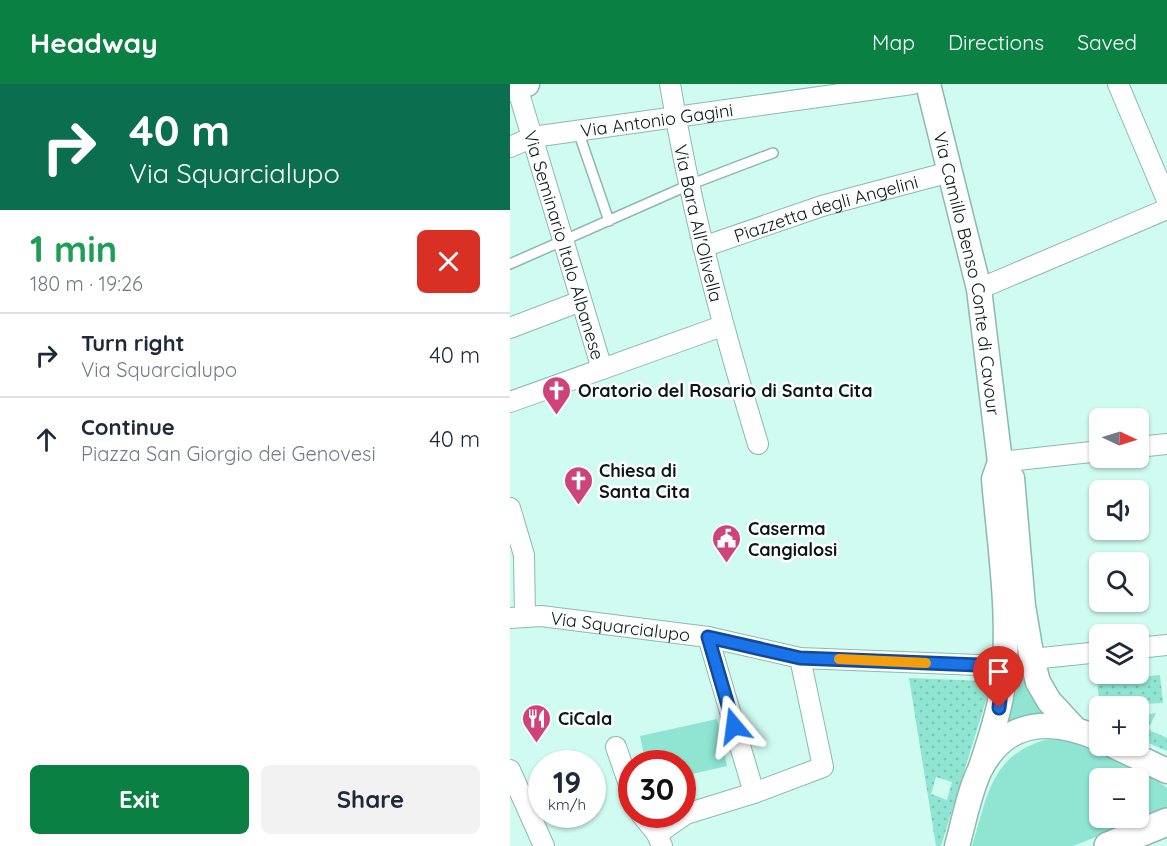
<!DOCTYPE html>
<html lang="en">
<head>
<meta charset="utf-8">
<style>
  :root { --surface:#fff; --page:#f2f2f3; --text:#1f2937; --muted:#747a83; --line:#e0e1e3; --accent:#0b8043 }
  body { margin:0; font-family:Quicksand,sans-serif; background:var(--page); color:var(--text); height:100vh; display:flex; flex-direction:column; font-size:22px; white-space:nowrap }
  * { box-sizing:border-box; margin:0 }
  p { font-size:20px; color:var(--muted) }
  .icon { flex:none; width:33px; height:33px; fill:none; stroke:currentColor; stroke-width:2; stroke-linecap:round; stroke-linejoin:round }
  .map { position:relative; flex:1; overflow:hidden }
  .panel { display:flex; flex-direction:column; background:var(--surface); width:510px }
  .panel>* { flex:none }
  .banner { background:#0b6e4f; color:#fff; overflow:hidden }
  .needle { width:39px; rotate:94deg }
  .tools { position:absolute; left:579px; top:324px; display:grid; gap:12px }
  .tools a { display:grid; place-items:center; width:60px; height:60px; border-radius:9px; background:var(--surface); box-shadow:0 2px 4px #0004; font-size:30px }
  .speed { position:absolute; left:18px; top:666px; display:flex; gap:12px; font-size:30px; font-weight:700; text-align:center }
  .speed>* { display:grid; place-content:center; width:78px; height:78px; border-radius:50%; background:var(--surface); box-shadow:0 2px 4px #0004; line-height:1 }
  .speed small { font-size:15px; font-weight:400 }
  .speed .limit { border:9px solid #d22; background:#fff; color:#111 }
  .pin { position:absolute; display:grid; place-items:center; width:51px; height:51px; color:#fff; margin:-62px -26px; border-radius:50% 50% 50% 0; rotate:-45deg; box-shadow:0 0 6px #0007 }
  .pin .icon { rotate:45deg }
  .me { position:absolute; width:66px; margin:-33px; rotate:344deg; stroke-linejoin:round; filter:drop-shadow(0 0 4px #0008) }
  .turn { display:flex; align-items:center; gap:21px; height:126px; padding:0 30px; font-size:27px }
  .turn .icon { width:78px; height:78px; stroke-width:2.5 }
  .turn b { display:block; font-size:42px; line-height:51px }
  .round { display:grid; place-items:center; flex:none; width:63px; height:63px; border-radius:9px; background:var(--page) }
  .summary { display:flex; align-items:center; justify-content:space-between; height:102px; padding:0 30px }
  h1 { font-size:36px; font-weight:700; line-height:45px; color:#1e9e55 }
  .primary-button { display:flex; gap:12px; margin-top:auto; padding:12px 30px }
  .primary-button a { flex:1; height:69px; border-radius:9px; background:var(--accent); color:#fff; font-size:24px; font-weight:700; line-height:69px; text-align:center }
  .primary-button a+a { background:var(--page); color:var(--text) }
  ul { padding:0; list-style:none }
  li { display:flex; align-items:center; gap:18px; height:84px; padding:0 30px; border-top:2px solid var(--line) }
  li div { flex:1 }
  li b { display:block; font-size:22px }
  li em { font-style:normal }
  header { display:flex; align-items:center; gap:36px; box-sizing:border-box; height:84px; padding:0 30px; background:var(--accent); color:#fff }
  header strong { font-size:28px }
  nav { display:flex; gap:33px; margin-inline-start:auto; font-size:21px }
  main { display:flex; flex:1; min-height:0 }
  .map>svg:first-child { display:block }
  .grass { fill:#8fe4d2; fill-rule:evenodd }
  .park { fill:url(#park-dots); fill-rule:evenodd }
  .lines { fill:none; stroke-linecap:round; stroke-linejoin:round }
  .service-casing { stroke:#8eb8ae; stroke-width:12 }
  .minor-casing { stroke:#8eb8ae; stroke-width:22 }
  .tertiary-casing { stroke:#8eb8ae; stroke-width:27 }
  .secondary-casing { stroke:#8eb8ae; stroke-width:30 }
  .service { stroke:#fff; stroke-width:9 }
  .minor { stroke:#fff; stroke-width:20 }
  .tertiary { stroke:#fff; stroke-width:24 }
  .secondary { stroke:#fff; stroke-width:27 }
  .route-casing { stroke:#114b97; stroke-width:15 }
  .route { stroke:#1a73e8; stroke-width:10 }
  .slow { stroke:#f59e0b; stroke-width:10 }
  .labels { text-anchor:middle; dominant-baseline:central; stroke-width:5; stroke-linejoin:round; paint-order:stroke }
  .street-label { font-size:18px; fill:#081815; stroke:#fff }
  .poi-label { font-size:18px; font-weight:bold; fill:#081815; stroke:#fff; text-anchor:start }
</style>
</head>
<body>
<header>
<strong>Headway</strong>
<nav><a>Map</a><a>Directions</a><a>Saved</a></nav>
</header>
<main>
<section class="panel">
<div class="banner">
<div class="turn"><svg class="icon" aria-label="right" viewBox="0 0 24 24"><path d="M7 20v-9h11M14 6l5 5-5 5"/></svg><div><b>40 m</b>Via Squarcialupo</div></div>
</div>
<div class="summary"><div><h1>1 min</h1><p>180 m · 19:26</p></div><a class="round" style="background:#d93025;color:#fff"><svg class="icon" aria-label="close" viewBox="0 0 24 24"><path d="M6 6l12 12M18 6L6 18"/></svg></a></div>
<ul>
<li><svg class="icon" aria-label="right" viewBox="0 0 24 24"><path d="M7 20v-9h11M14 6l5 5-5 5"/></svg><div><b>Turn right</b><p>Via Squarcialupo</p></div><em>40 m</em></li>
<li><svg class="icon" aria-label="ahead" viewBox="0 0 24 24"><path d="M12 20V5M6 11l6-6 6 6"/></svg><div><b>Continue</b><p>Piazza San Giorgio dei Genovesi</p></div><em>40 m</em></li>
</ul>
<div class="primary-button"><a>Exit</a><a>Share</a></div>
</section>
<div class="map">
<svg width="657" height="762" viewBox="0 0 657 762">
  <defs>
    <pattern id="park-dots" width="8" height="8" patternUnits="userSpaceOnUse" patternTransform="scale(1.5)"><rect width="8" height="8" fill="#8fe4d2"/><path d="M2 2h.1M6 6h.1" fill="none" stroke="#7ac3b3" stroke-width="1.8" stroke-linecap="round"/></pattern>
  </defs>
  <rect width="100%" height="100%" fill="#cffbf1"/>
  <path class="grass" d="M 503,528 L 536,629 L 517,632 L 497,642 L 507,604 Z
    M 207,635 L 217,682 L 173,692 L 172,680 L 136,679 L 130,652 Z
    M 535,656 C 541,656 548,655 554,656 C 574,659 643,691 657,704 L 657,725 L 563,762 L 462,762 C 477,714 480,672 535,656 ZM 590,694 L 628,694 L 628,734 L 590,734 Z"/>
  <path class="park" d="M 650,591 L 653,619 L 590,622 L 587,598 Z
    M 399,594 L 474,597 L 478,610 L 431,762 L 426,762 ZM 426,693 L 442,698 L 437,716 L 421,710 Z
    M 646,629 L 639,643 L 641,647 L 657,654 L 657,667 L 629,655 L 629,632 Z"/>
  <g class="lines">
    <defs>
      <path id="service" d="M 68,47 L 99,137
        M 0,180 L 179,101 L 263,69"/>
      <g id="minor">
        <path id="s1" d="M 160,0 C 180,122 212,241 248,360"/>
        <path d="M 608,0 L 657,116"/>
        <path id="s2" d="M 7,3 L 92,285"/>
        <path id="s3" d="M 0,63 L 23,53 L 402,0"/>
        <path id="s4" d="M 193,163 L 312,122 L 440,88"/>
        <path d="M 469,205 L 657,125"/>
        <path d="M 0,244 L 71,217"/>
        <path d="M 0,318 L 212,242"/>
        <path d="M 628,363 L 657,360"/>
        <path d="M 490,378 L 590,367"/>
        <path d="M 0,424 L 14,471 L 15,533"/>
        <path id="s5" d="M 0,534 L 31,532 L 198,553 L 290,574 L 494,582"/>
        <path d="M 198,553 L 244,709 L 313,683 L 290,574"/>
        <path d="M 628,564 L 657,561"/>
        <path d="M 522,575 L 590,568"/>
        <path d="M 106,663 L 122,709"/>
        <path d="M 0,686 L 34,762"/>
        <path d="M 131,730 L 147,750 L 152,762"/>
        <path d="M 147,750 L 176,730 L 244,709"/>
      </g>
      <g id="tertiary">
        <path id="s6" d="M 418,0 L 469,205 L 490,378 L 484,395 C 490,465 502,538 492,607 C 488,633 479,658 471,683"/>
        <path d="M 0,5 L 17,0"/>
        <path d="M 490,378 L 502,394 L 513,522 L 522,575 L 528,598 L 539,617 L 563,643"/>
        <path d="M 604,662 L 657,687"/>
        <path d="M 447,762 C 454,738 460,703 472,682 C 499,633 545,635 590,655"/>
      </g>
      <path id="secondary" d="M 598,762 L 657,738"/>
    </defs>
    <use href="#service" class="service-casing"/>
    <use href="#minor" class="minor-casing"/>
    <use href="#tertiary" class="tertiary-casing"/>
    <use href="#secondary" class="secondary-casing"/>
    <use href="#service" class="service"/>
    <use href="#minor" class="minor"/>
    <use href="#tertiary" class="tertiary"/>
    <use href="#secondary" class="secondary"/>
  </g>
  <g class="lines">
    <defs>
      <path id="route" d="M 224,642 L 198,553 L 290,574 L 494,582 L 489,624"/>
    </defs>
    <use href="#route" class="route-casing"/>
    <use href="#route" class="route"/>
    <path class="slow" d="M 329,575 L 416,579"/>
  </g>
  <defs>
    <symbol id="church-pin" viewBox="-11 -11 22 30"><path d="M0 17L-7.5 6A9.5 9.5 0 1 1 7.5 6Z" fill="#cd437a" stroke="#fff"/><path d="M-1.2-6h2.4v3.5h3.3v2.4h-3.3V6h-2.4V-.1h-3.3v-2.4h3.3Z" fill="#fff"/></symbol>
    <symbol id="civic-pin" viewBox="-11 -11 22 30"><path d="M0 17L-7.5 6A9.5 9.5 0 1 1 7.5 6Z" fill="#cd437a" stroke="#fff"/><path d="M-.6-6.5H3V-4.5H.6V-3L4-1V1h2V6H-6V1h2V-1L-.6-3ZM-1.2 2.5V6h2.4V2.5Z" fill="#fff"/></symbol>
    <symbol id="restaurant-pin" viewBox="-11 -11 22 30"><path d="M0 17L-7.5 6A9.5 9.5 0 1 1 7.5 6Z" fill="#cd437a" stroke="#fff"/><path d="M-5-6h1v4h1v-4h1v4h1v-4h1v5L-1.5 .5V6h-2V.5L-5-1ZM5-6V6H3V1.5H1.5Q1.5-4 5-6Z" fill="#fff"/></symbol>
  </defs>
  <g fill-rule="evenodd">
    <use href="#church-pin" x="30" y="290" width="33" height="45"/>
    <use href="#church-pin" x="52" y="380" width="33" height="45"/>
    <use href="#civic-pin" x="200" y="438" width="33" height="45"/>
    <use href="#restaurant-pin" x="10" y="618" width="33" height="45"/>
  </g>
  <g class="labels">
    <g class="street-label">
      <text stroke="none"><textPath href="#s3" startOffset="150">Via Antonio Gagini</textPath></text>
      <text stroke="none"><textPath href="#s4" startOffset="129">Piazzetta degli Angelini</textPath></text>
      <text stroke="none"><textPath href="#s1" startOffset="142">Via Bara All'Olivella</textPath></text>
      <text stroke="none"><textPath href="#s2" startOffset="165">Via Seminario Italo Albanese</textPath></text>
      <text stroke="none"><textPath href="#s6" startOffset="194">Via Camillo Benso Conte di Cavour</textPath></text>
      <text stroke="none"><textPath href="#s5" startOffset="111">Via Squarcialupo</textPath></text>
    </g>
    <g class="poi-label">
      <text x="68" y="306">Oratorio del Rosario di Santa Cita</text>
      <text x="89" y="386">Chiesa di<tspan x="89" dy="21">Santa Cita</tspan></text>
      <text x="238" y="444">Caserma<tspan x="238" dy="21">Cangialosi</tspan></text>
      <text x="48" y="634">CiCala</text>
    </g>
  </g>
</svg>
<div class="tools">
<a><svg class="needle" viewBox="-14 -14 28 28"><path d="M0-13l5 13h-10z" fill="#e53935"/><path d="M0 13l5-13h-10z" fill="#747a83"/></svg></a>
<a><svg class="icon" aria-label="sound" viewBox="0 0 24 24"><path d="M4 9h4l5-4v14l-5-4H4zM17 9q2 3 0 6"/></svg></a>
<a><svg class="icon" aria-label="search" viewBox="0 0 24 24"><circle cx="10" cy="10" r="6"/><path d="M15 15l6 6"/></svg></a>
<a><svg class="icon" aria-label="layers" viewBox="0 0 24 24"><path d="M12 4l9 5-9 5-9-5zM3 14l9 5 9-5"/></svg></a>
<a>+</a>
<a>−</a>
</div>
<div class="speed"><div>19<small>km/h</small></div><div class="limit">30</div></div>
<div class="pin" style="left:489px;top:624px;background:#d93025"><svg class="icon" aria-label="arrive" viewBox="0 0 24 24"><path d="M6 21V4h12l-3 4 3 4H6"/></svg></div>
<svg class="me" style="left:224px;top:642px" viewBox="-20 -20 40 40"><path d="M0-17L14 15 0 8-14 15z" fill="#1a73e8" stroke="#fff" stroke-width="4"/></svg>
</div>
</main>
</body>
</html>
